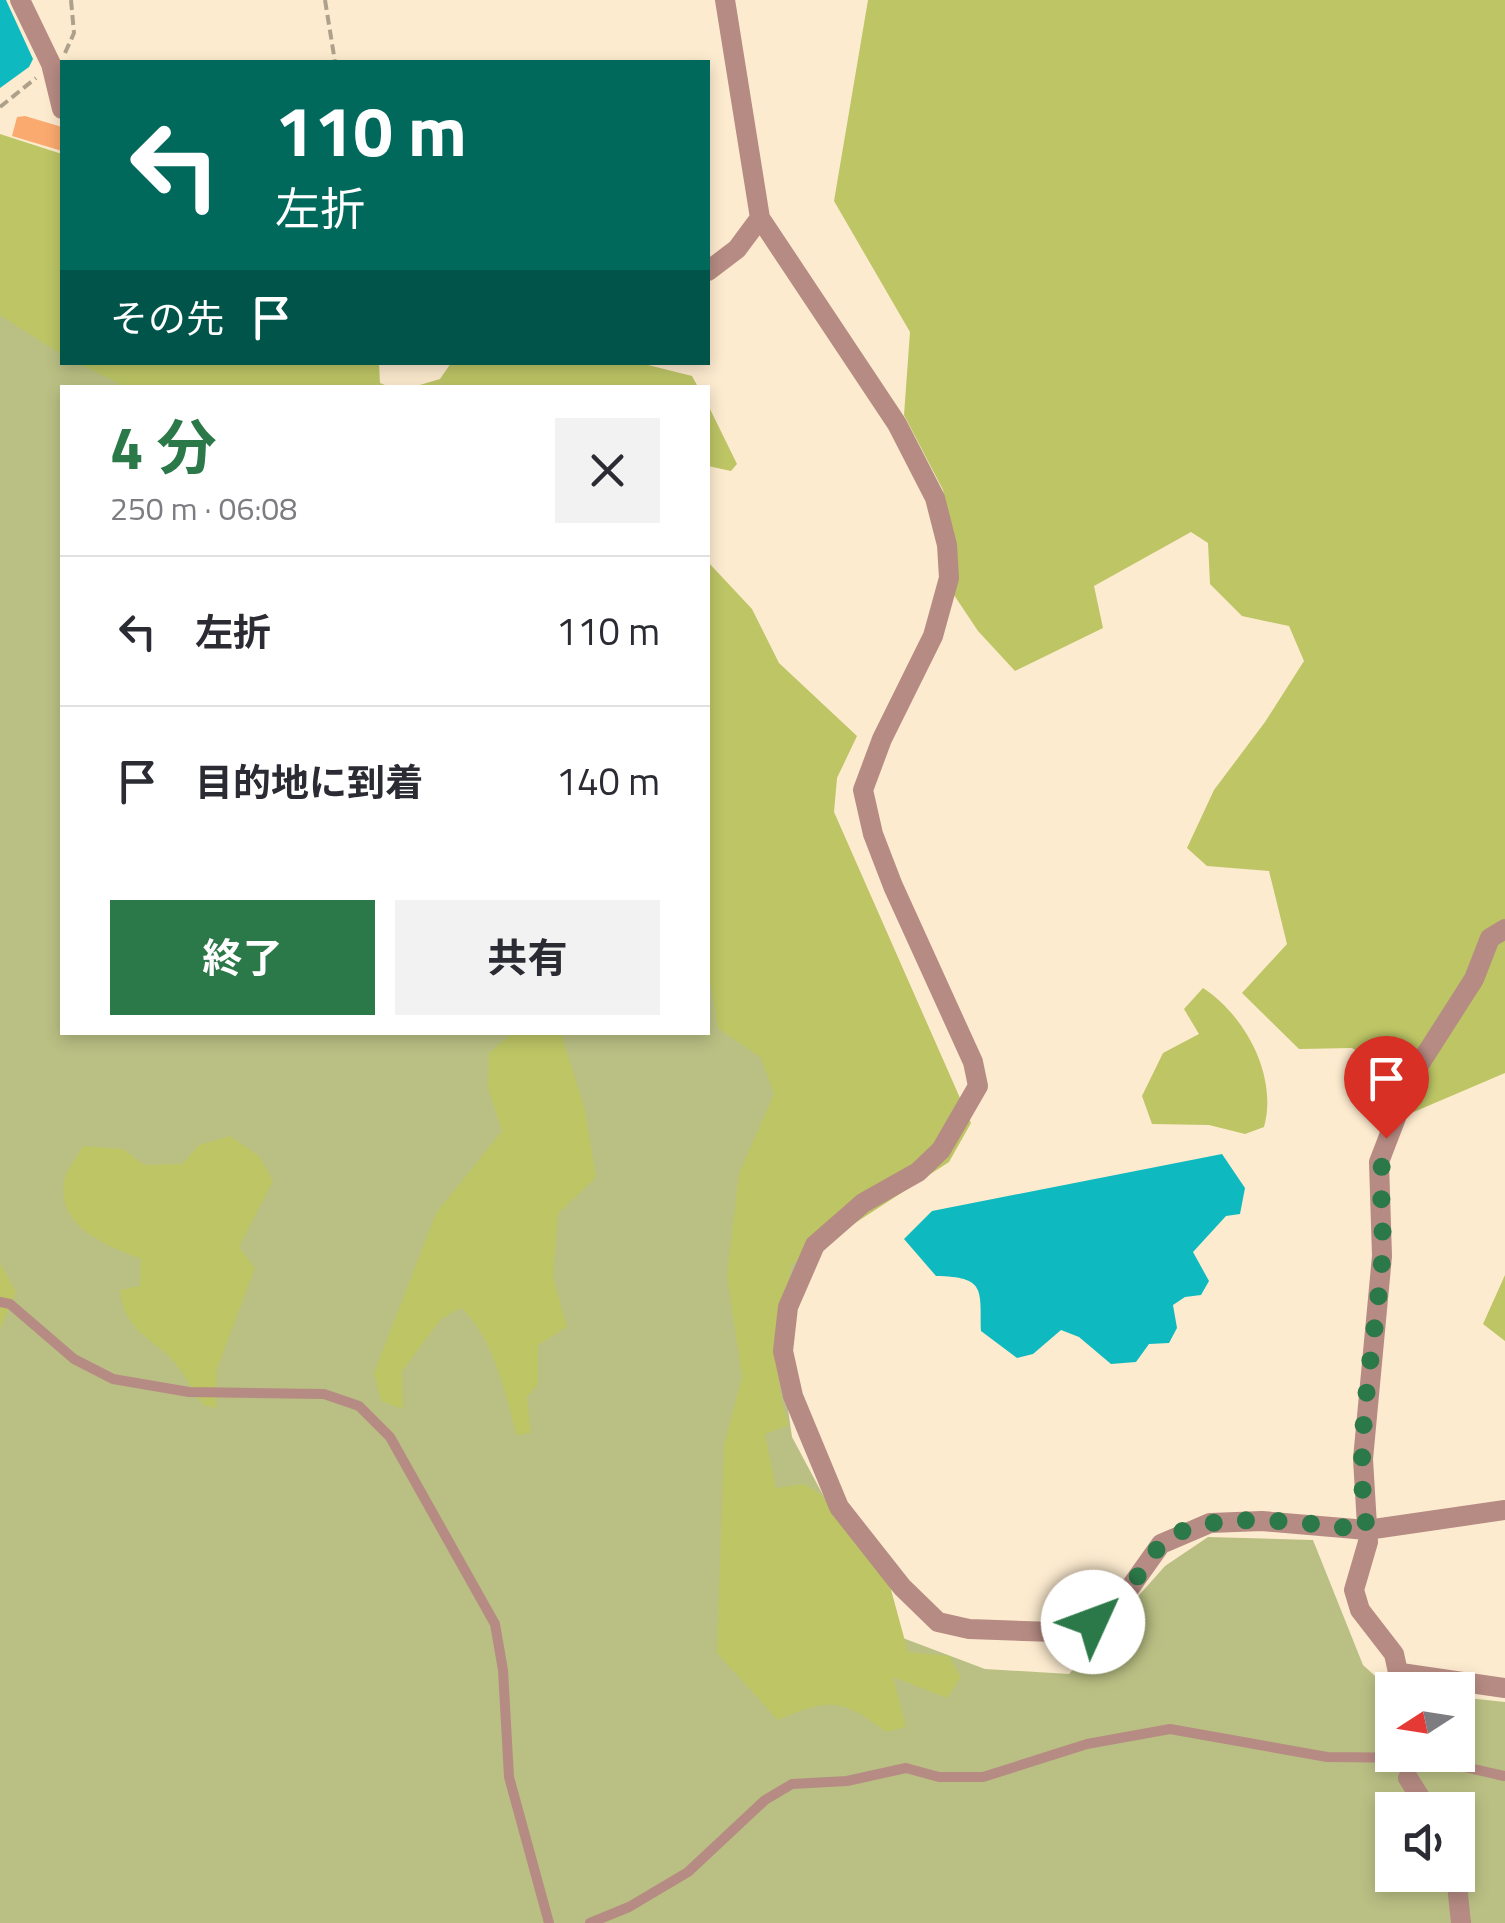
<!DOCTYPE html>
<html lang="ja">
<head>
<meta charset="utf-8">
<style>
  :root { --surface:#fff; --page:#f2f2f3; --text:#2b2b33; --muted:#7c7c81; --line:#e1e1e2; --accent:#2b7848 }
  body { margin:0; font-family:"Titillium Web","Noto Sans JP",sans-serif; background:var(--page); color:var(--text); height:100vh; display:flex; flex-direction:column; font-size:38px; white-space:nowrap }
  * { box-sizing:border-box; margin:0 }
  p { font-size:32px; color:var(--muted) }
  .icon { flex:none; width:55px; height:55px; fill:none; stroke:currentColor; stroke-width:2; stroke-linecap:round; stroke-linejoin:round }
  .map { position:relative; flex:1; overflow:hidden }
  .details { position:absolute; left:60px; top:385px; width:650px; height:650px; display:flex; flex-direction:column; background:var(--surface); border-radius:0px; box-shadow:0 5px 15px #0003 }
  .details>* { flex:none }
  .top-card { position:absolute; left:60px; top:60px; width:650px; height:305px; border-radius:0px; box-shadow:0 5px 15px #0003; background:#00695c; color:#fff; overflow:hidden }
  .needle { width:65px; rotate:258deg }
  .tools { position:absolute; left:1375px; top:1672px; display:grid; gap:20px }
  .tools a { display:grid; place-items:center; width:100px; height:100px; border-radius:0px; background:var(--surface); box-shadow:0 5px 15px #0003; font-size:50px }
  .pin { position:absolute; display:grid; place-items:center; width:85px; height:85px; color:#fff; margin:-102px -42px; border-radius:50% 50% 50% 0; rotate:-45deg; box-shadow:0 0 10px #0007 }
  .pin .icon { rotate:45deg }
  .me { position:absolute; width:110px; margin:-55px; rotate:47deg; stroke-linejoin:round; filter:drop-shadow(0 0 8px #0008) }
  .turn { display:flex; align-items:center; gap:35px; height:210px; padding:0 50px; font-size:45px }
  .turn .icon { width:130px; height:130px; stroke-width:2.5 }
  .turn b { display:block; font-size:70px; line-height:85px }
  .then { display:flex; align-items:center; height:95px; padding:0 50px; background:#0003; gap:20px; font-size:38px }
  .round { display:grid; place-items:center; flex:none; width:105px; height:105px; border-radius:0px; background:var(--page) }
  .overview { display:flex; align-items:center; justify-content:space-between; height:170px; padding:0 50px }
  h1 { font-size:60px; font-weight:700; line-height:75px; color:var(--accent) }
  .action { display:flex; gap:20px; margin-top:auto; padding:20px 50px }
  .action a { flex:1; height:115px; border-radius:0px; background:var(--accent); color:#fff; font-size:40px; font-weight:700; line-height:115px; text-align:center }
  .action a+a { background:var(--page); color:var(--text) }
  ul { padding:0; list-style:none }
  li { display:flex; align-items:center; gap:30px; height:150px; padding:0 50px; border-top:2px solid var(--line) }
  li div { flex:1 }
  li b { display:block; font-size:38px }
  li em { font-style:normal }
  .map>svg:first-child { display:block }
  .green { fill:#bac084; fill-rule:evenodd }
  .forest { fill:#bdc565 }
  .water { fill:#0ebabf }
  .building { fill:#faaa6f }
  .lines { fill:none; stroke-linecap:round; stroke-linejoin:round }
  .path { stroke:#aea18c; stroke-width:4; stroke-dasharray:10 5; stroke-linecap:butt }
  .service { stroke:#b68b83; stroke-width:10 }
  .minor { stroke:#b68b83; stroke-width:20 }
  .route { stroke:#2b7848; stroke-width:18; stroke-dasharray:0 32.4 }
</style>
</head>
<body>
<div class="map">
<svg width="1505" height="1923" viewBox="0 0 1505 1923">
  <rect width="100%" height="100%" fill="#fdebcf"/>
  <path class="green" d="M 0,154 L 62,161 L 62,362 L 199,363 L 194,387 L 62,388 L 62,1032 L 708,1032 L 708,742 L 838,1214 L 774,1310 L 792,1437 L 846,1538 L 887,1632 L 985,1669 L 1069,1674 L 1165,1566 L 1208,1537 L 1313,1540 L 1363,1665 L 1384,1684 L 1416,1690 L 1392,1690 L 1392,1755 L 1458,1755 L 1458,1697 L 1505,1702 L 1505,1923 L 0,1923 ZM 1392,1810 L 1458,1810 L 1458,1875 L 1392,1875 Z"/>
  <path class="forest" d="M 868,0 L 1505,0 L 1505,1073 L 1402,1117 L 1420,1090 L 1352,1048 L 1299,1049 L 1242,993 L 1287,944 L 1269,871 L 1207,866 L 1187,848 L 1214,790 L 1265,722 L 1304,661 L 1289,626 L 1242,616 L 1210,584 L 1208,543 L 1191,532 L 1094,586 L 1103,628 L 1015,671 L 978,631 L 954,595 L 958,562 L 943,490 L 904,415 L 910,332 L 834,201 Z
    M 0,134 L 62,154 L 62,355 L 0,315 Z
    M 77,363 L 379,363 L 380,383 L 390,387 L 126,387 Z
    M 451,363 L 640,363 L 692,376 L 698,387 L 413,387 L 440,379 Z
    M 708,405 L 737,464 L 731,471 L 708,466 Z
    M 708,562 L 752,609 L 779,663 L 857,736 L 837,778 L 834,812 L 971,1123 L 949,1162 L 792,1264 C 780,1319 769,1370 789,1425 L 765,1434 L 776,1488 L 804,1484 L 822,1495 L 890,1586 L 908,1652 L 949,1656 L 961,1677 L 947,1698 L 893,1677 L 906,1727 L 886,1732 C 842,1698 829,1698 778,1720 L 717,1653 L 724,1445 L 742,1377 L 727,1275 L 739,1173 L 774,1094 L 761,1058 L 718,1028 L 708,969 Z
    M 1203,988 C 1246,1016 1278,1077 1264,1127 L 1245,1134 L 1209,1125 L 1152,1124 L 1142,1096 L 1163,1053 L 1199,1034 L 1184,1009 Z
    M 513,1032 L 561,1033 L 585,1110 L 596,1177 L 558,1214 L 553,1277 L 567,1327 L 538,1345 L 538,1384 L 527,1397 L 531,1433 L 516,1435 C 506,1394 493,1336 461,1308 L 441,1319 L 402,1371 L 403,1409 L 381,1401 L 374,1373 L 436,1213 L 502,1131 L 488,1088 L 489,1053 Z
    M 230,1136 L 259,1156 L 273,1181 L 239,1247 L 255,1268 L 217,1369 L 216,1408 L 203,1405 C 194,1392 186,1377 176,1364 C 156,1339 123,1332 120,1290 L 140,1286 L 141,1259 C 107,1245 57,1228 64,1181 C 66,1170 78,1156 83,1146 L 123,1149 L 144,1165 L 182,1164 L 199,1145 Z
    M 0,1263 L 16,1292 L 0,1330 Z
    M 1505,1275 L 1505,1341 L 1483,1324 Z"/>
  <path class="water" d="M 0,0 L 6,0 L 33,59 L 29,67 L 0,88 Z
    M 1222,1154 L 1245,1188 L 1240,1214 L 1226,1216 L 1193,1252 L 1209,1281 L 1201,1295 L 1185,1297 L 1173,1305 L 1177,1328 L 1169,1343 L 1149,1344 L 1136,1362 L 1111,1364 L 1079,1337 L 1061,1330 L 1033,1354 L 1017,1358 L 981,1331 C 980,1289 986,1277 936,1276 L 904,1239 L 932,1211 Z"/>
  <path class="building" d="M 25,116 L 62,127 L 62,151 L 12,136 L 17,117 Z"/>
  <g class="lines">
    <path class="path" d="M 325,0 L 335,62
      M 65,53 L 74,33 L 71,0
      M 0,107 L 36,78"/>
    <path class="service" d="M 0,1302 L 10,1304 L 74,1359 L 113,1379 L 189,1392 L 324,1394 L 359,1406 L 390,1437 L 495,1624 L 503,1670 L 509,1777 L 549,1923
      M 590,1923 L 629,1907 L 688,1872 L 765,1800 L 792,1784 L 847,1781 L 906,1768 L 939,1777 L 983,1777 L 1087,1744 L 1170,1729 L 1327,1757 L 1425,1758 L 1504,1776"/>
    <path class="minor" d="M 20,0 L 51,64 L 62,109
      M 725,0 L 760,218 L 897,424 L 935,498 L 947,545 L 949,578 L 933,636 L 882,739 L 863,790 L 873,834 L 893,886 L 973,1062 L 978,1086 L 941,1150 L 918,1172 L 863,1203 L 815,1245 L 788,1307 L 783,1351 L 793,1396 L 839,1507 L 902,1587 L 938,1622 L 969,1629 L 1054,1632 L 1093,1622 L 1112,1613 L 1161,1544 L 1210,1523 L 1262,1521 L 1367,1530 L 1505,1510
      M 708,271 L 737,249 L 760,218
      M 1401,1673 L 1505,1688
      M 1402,1690 L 1394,1654 L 1360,1610 L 1354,1590 L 1368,1542 L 1363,1459 L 1382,1256 L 1379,1162 L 1412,1076 L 1474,979 L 1490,938 L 1505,929
      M 1408,1778 L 1428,1810
      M 1456,1875 L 1461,1923"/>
  </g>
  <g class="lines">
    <path class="route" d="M 1093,1622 C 1124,1607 1136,1574 1158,1548 C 1197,1503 1314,1525 1367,1530 C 1352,1443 1375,1348 1382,1261 C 1385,1219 1376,1178 1386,1138"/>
  </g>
</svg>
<div class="tools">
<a><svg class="needle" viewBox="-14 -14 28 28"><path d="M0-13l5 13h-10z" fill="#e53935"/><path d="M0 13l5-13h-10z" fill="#7c7c81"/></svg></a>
<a><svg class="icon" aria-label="sound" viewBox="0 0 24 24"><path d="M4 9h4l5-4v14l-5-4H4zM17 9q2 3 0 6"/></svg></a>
</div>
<div class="pin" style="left:1386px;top:1138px;background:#d93025"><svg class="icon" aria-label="arrive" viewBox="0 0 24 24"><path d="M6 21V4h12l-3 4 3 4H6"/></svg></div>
<svg class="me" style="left:1093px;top:1622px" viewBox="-20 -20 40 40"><circle r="19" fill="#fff"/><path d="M0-13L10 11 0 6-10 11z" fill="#2b7848"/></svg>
<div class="top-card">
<div class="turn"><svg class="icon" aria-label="left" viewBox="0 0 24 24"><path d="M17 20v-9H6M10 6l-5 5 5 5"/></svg><div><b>110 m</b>左折</div></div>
<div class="then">その先<svg class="icon" aria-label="arrive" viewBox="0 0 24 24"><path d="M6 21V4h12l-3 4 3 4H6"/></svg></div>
</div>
<section class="details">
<div class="overview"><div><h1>4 分</h1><p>250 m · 06:08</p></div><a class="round"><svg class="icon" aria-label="close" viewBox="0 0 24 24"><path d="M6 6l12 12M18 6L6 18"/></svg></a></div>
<ul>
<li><svg class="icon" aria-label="left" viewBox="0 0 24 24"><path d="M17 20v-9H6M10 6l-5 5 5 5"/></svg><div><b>左折</b></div><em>110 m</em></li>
<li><svg class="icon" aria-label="arrive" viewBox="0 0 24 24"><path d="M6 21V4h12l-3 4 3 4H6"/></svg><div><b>目的地に到着</b></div><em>140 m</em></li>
</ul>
<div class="action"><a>終了</a><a>共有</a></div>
</section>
</div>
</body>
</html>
